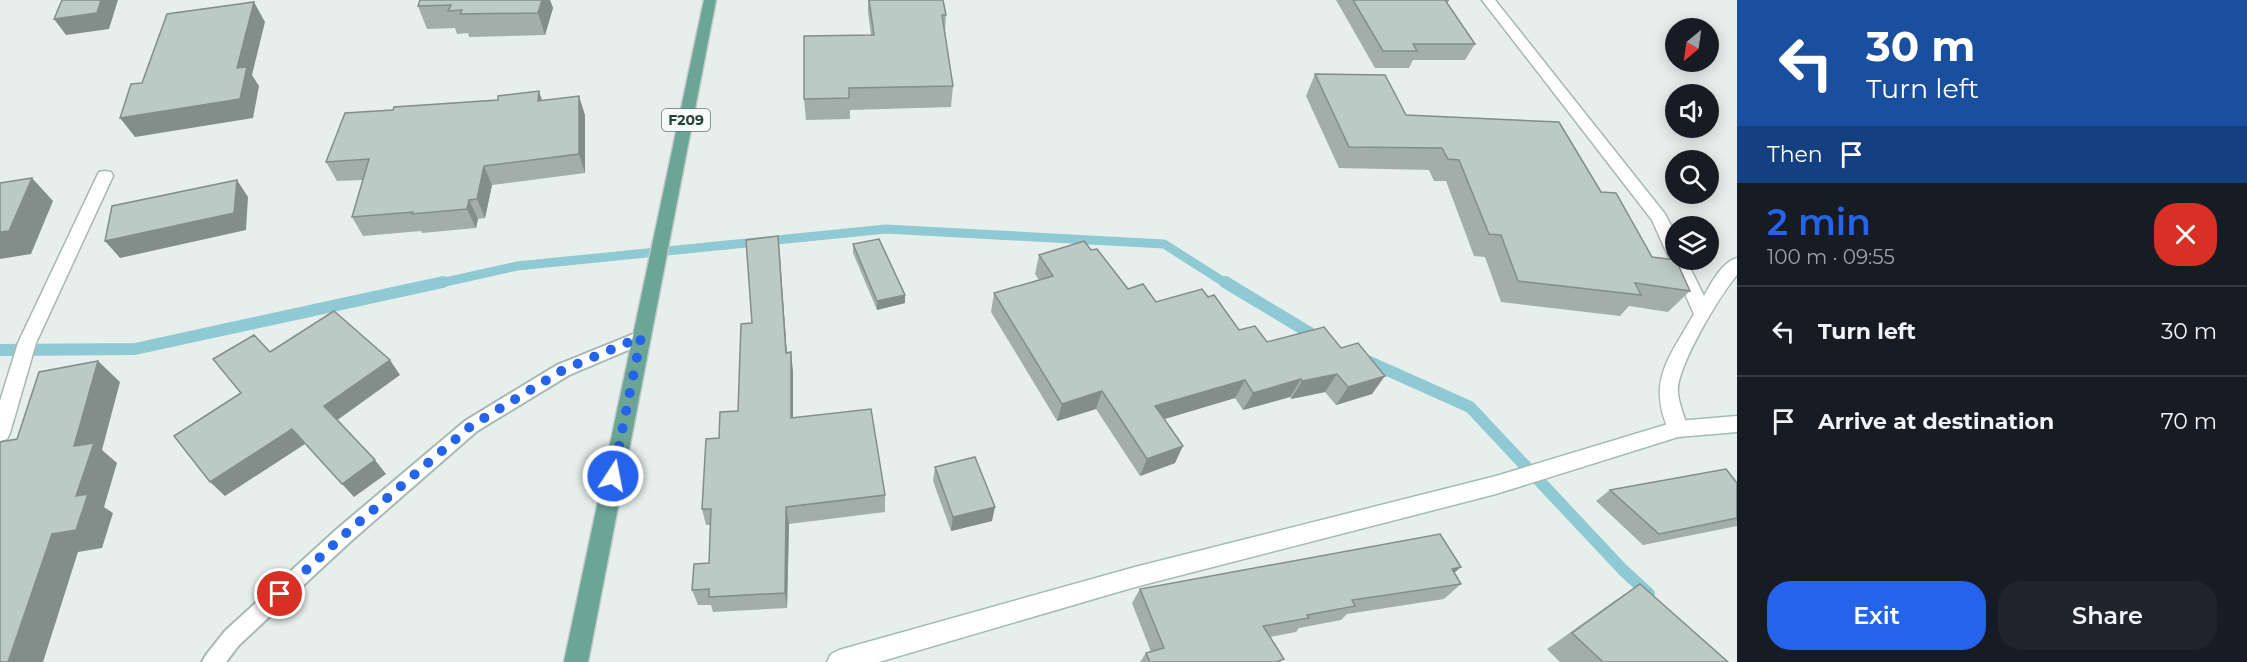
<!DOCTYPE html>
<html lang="en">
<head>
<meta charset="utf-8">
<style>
  :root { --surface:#171b24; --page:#20242c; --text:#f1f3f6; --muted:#9ea1a6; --line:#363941; --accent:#2563eb }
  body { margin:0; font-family:Montserrat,sans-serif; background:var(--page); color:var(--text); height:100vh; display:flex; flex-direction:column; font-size:22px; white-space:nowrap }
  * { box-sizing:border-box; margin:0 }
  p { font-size:20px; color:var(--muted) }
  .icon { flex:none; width:33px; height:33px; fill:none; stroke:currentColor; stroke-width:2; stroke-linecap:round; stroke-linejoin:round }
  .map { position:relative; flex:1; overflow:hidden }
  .sheet { display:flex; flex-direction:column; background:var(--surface); width:510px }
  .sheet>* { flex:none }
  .top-card { background:#1a4fa0; color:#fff; overflow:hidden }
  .needle { width:39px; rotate:209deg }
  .fabs { position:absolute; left:1665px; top:18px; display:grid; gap:12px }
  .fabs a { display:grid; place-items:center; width:54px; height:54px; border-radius:50%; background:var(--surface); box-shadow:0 3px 15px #0003; font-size:30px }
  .pin { position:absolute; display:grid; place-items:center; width:51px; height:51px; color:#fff; margin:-26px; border:3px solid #fff; border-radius:50%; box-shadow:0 2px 6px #0007 }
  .me { position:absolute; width:66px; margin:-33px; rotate:11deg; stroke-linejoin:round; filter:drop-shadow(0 0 4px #0008) }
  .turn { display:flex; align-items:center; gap:21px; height:126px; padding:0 30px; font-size:27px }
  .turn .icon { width:78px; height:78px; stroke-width:2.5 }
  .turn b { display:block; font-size:42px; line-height:51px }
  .then { display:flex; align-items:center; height:57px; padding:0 30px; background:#0003; gap:12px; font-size:22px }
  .round { display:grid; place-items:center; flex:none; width:63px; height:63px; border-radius:24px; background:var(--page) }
  .head { display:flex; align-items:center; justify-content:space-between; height:102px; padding:0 30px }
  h1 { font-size:36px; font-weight:600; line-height:45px; color:var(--accent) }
  .cta { display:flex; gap:12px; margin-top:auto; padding:12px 30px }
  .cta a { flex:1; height:69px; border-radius:24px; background:var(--accent); color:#fff; font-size:24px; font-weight:600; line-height:69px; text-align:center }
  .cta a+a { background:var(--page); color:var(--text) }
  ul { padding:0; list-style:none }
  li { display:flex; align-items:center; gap:18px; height:90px; padding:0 30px; border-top:2px solid var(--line) }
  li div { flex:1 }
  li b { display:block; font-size:22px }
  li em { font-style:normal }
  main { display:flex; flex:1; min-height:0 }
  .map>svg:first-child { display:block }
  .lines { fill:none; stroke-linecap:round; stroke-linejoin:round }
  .stream-far1 { stroke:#8ec9d4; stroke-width:9 }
  .stream { stroke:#8ec9d4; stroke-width:12 }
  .lane-casing { stroke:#a8b8b2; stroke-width:4 }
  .street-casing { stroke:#a8b8b2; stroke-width:3 }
  .secondary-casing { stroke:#a4bbb3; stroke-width:3 }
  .primary-casing { stroke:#c2cac8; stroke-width:3 }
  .lane { fill:#fff; fill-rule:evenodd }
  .street { fill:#fff; fill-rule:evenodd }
  .secondary { fill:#fff; fill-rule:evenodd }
  .primary { fill:#6aa596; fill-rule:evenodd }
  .wall { fill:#a1aea9 }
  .shaded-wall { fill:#838d89 }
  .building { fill:#bbcac4; stroke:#838d89; stroke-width:1.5 }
  .route { stroke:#2563eb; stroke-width:10; stroke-dasharray:0 18 }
  .labels { text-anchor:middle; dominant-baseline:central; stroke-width:4.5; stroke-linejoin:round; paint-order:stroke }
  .shield { fill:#f7fbf9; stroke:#637a73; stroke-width:1.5 }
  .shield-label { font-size:14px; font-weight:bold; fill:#24423a }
</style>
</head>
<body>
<main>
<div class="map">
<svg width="1737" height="662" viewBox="0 0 1737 662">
  <rect width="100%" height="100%" fill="#e6efeb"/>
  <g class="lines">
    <path class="stream-far1" d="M 436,284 L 517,266 L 886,229 L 1164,244 L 1227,284"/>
    <path class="stream" d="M 1225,282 L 1318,338
      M 0,350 L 135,349 L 443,282
      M 1365,360 L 1470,407 L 1623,570 L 1649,594"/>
    <defs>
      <path id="lane" d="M 641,331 L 647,332 L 649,337 L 647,342 L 569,375 L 477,431 L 351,541 L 239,645 L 226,662 L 202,662 L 206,655 L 225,631 L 337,529 L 465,421 L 557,365 Z"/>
      <path id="street" d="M 1482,0 L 1495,0 L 1665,214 L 1676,235 L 1676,260 L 1686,260 L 1704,296 C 1711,283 1722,262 1737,258 L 1737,275 C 1720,295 1675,369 1678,393 C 1679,405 1685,418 1688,429 L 1685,435 L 1678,437 L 1671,435 C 1645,383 1669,358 1694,314 L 1652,220 Z
        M 105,171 L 111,172 L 113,176 L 36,343 L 10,433 L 7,439 L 0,441 L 0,401 L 18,343 L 97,176 L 99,172 Z"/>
      <path id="secondary" d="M 1737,416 L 1737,432 L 1678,437 L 1496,494 L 1135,587 L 879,662 L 827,662 L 831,654 L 839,650 L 1135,567 L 1496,476 L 1678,421 Z"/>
      <path id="primary" d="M 704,0 L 716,0 L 588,662 L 564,662 Z"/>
    </defs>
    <use href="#lane" class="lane-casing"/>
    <use href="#street" class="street-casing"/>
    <use href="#secondary" class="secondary-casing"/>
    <use href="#primary" class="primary-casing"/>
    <use href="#lane" class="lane"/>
    <use href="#street" class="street"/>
    <use href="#secondary" class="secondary"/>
    <use href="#primary" class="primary"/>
  </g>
  <path class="wall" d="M 420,0 L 550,0 L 553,8 L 545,35 L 469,37 L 468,33 L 457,34 L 455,28 L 427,29 L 418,6 Z
    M 868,0 L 943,0 L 946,15 L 945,32 L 953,86 L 951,107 L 850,110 L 850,119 L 806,120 L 804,99 L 871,35 L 868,12 Z
    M 1336,0 L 1449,0 L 1447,4 L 1475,44 L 1465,60 L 1413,60 L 1409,68 L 1375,68 Z
    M 1315,74 L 1406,115 L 1601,192 L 1652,257 L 1690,291 L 1668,312 L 1629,306 L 1620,316 L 1501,302 L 1485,257 L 1474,256 L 1446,181 L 1434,181 L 1429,170 L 1339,168 L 1306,96 Z
    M 542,100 L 585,115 L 585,173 L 492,185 L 485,218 L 478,219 L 476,228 L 422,233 L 421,231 L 363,236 L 352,217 L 363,180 L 337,181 L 326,162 Z
    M 778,236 L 787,353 L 793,371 L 793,418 L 885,495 L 885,512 L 789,524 L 787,608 L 713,612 L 711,605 L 698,605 L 692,590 L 709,563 L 710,525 L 706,525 L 702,509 L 719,438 L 738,411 Z
    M 853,244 L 905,303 L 877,310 L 853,253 Z
    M 1091,250 L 1128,289 L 1156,302 L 1208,297 L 1239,330 L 1267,342 L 1324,327 L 1372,394 L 1336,405 L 1325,392 L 1291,399 L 1290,397 L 1243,410 L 1235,398 L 1164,419 L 1175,463 L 1140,476 L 1096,409 L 1057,421 L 991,312 L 994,293 L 1039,280 L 1035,274 L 1039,255 Z
    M 935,467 L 992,521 L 951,531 L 933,481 Z
    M 1737,483 L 1737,526 L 1643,545 L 1596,501 L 1610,490 Z
    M 1461,567 L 1454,573 L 1461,584 L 1444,599 L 1347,614 L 1341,620 L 1299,628 L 1296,632 L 1270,637 L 1281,662 L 1140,662 L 1146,653 L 1151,652 L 1132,603 L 1140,589 Z
    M 1640,584 L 1728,662 L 1560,662 L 1547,649 L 1613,602 Z"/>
  <path class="shaded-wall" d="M 101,0 L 118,0 L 109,29 L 66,35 L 54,19 Z
    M 542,0 L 550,0 L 553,8 L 545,35 L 538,13 Z
    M 254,2 L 265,22 L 252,75 L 259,86 L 253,118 L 135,137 L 120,118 L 237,68 Z
    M 539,91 L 545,110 L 538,101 Z
    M 579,96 L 585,115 L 585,173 L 579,154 Z
    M 484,166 L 492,185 L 485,218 L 477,199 Z
    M 32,178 L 53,201 L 31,254 L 0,259 L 0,232 Z
    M 237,180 L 248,197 L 246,230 L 120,258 L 105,241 Z
    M 469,200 L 478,219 L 476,228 L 467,209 Z
    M 778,236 L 780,256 L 788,371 L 786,353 Z
    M 905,295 L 905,303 L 877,310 L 877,301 Z
    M 791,352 L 793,371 L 793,436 L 791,418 Z
    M 390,360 L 400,375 L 336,421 L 324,406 Z
    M 98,361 L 120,382 L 102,450 L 117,463 L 104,507 L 113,513 L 102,548 L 78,552 L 43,662 L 8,662 L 52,534 L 76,496 L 74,446 Z
    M 1337,374 L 1325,392 L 1291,399 L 1302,381 Z
    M 1385,376 L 1372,394 L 1336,405 L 1348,387 Z
    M 1301,379 L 1290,397 L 1243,410 L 1253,393 Z
    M 1245,380 L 1235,398 L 1148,424 L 1155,406 Z
    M 1102,391 L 1096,409 L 1057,421 L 1062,404 Z
    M 292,429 L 305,444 L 225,496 L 210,482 Z
    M 1183,446 L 1175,463 L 1140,476 L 1147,459 Z
    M 375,460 L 386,474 L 354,497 L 342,484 Z
    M 786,507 L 789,524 L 787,608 L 785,593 Z
    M 995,507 L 992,521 L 951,531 L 953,517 Z
    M 1461,567 L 1443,582 L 1452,569 Z"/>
  <path class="building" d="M 62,0 L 101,0 L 97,13 L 54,19 Z
    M 420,0 L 542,0 L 538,13 L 460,14 L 462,10 L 448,11 L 451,5 L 418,6 Z
    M 869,0 L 943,0 L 946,15 L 942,15 L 953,86 L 849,88 L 849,98 L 804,99 L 804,36 L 874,35 Z
    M 1353,0 L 1449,0 L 1445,0 L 1475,44 L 1413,44 L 1417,51 L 1383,51 Z
    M 254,2 L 237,68 L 247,67 L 240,99 L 120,118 L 131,84 L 142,83 L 167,14 Z
    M 1315,74 L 1385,75 L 1406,115 L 1559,122 L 1601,192 L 1616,193 L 1652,257 L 1676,260 L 1690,291 L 1635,283 L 1641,295 L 1518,281 L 1501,235 L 1489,234 L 1459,160 L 1448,159 L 1442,148 L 1349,147 Z
    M 539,91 L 538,101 L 579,96 L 579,154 L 484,166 L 477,199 L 469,200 L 467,209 L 412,214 L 413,212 L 352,217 L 369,159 L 326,162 L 345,113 L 393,110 L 394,107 L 498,100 L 498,96 Z
    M 32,178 L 9,231 L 0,232 L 0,183 Z
    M 237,180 L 234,213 L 105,241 L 112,206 Z
    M 778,236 L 786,353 L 791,352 L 791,418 L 871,409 L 885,495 L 786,507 L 785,593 L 709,597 L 709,589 L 692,590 L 694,564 L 709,563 L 711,509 L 702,509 L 706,439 L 719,438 L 720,412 L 738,411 L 741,324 L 752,323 L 746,240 Z
    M 879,239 L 905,295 L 877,301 L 853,244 Z
    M 1084,241 L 1091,250 L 1097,249 L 1128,289 L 1143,284 L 1156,302 L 1202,289 L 1208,297 L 1214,295 L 1239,330 L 1255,326 L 1267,342 L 1324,327 L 1341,348 L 1358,343 L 1385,376 L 1348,387 L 1337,374 L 1302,381 L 1301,379 L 1253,393 L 1245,380 L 1155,406 L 1183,446 L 1147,459 L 1102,391 L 1062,404 L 994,293 L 1053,276 L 1039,255 Z
    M 334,311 L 390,360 L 324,406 L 375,460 L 342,484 L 292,429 L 210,482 L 174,436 L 241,393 L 213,359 L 254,335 L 270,352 Z
    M 98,361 L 74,446 L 94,443 L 76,496 L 88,494 L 76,530 L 52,534 L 8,662 L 0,662 L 0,442 L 17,439 L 39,372 Z
    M 975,457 L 995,507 L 953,517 L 935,467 Z
    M 1726,469 L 1737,483 L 1737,518 L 1659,534 L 1610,490 Z
    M 1440,534 L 1461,567 L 1452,569 L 1461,584 L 1352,600 L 1355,606 L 1307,615 L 1309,618 L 1263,626 L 1284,659 L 1276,662 L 1150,662 L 1146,653 L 1164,648 L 1140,589 Z
    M 1640,584 L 1728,662 L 1603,662 L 1572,633 Z"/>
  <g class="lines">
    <path class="route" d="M 280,594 L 344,535 L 471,426 L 563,370 L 641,337 L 613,476"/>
  </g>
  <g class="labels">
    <rect class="shield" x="662" y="109" width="48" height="22" rx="4.5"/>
    <g class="shield-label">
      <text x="686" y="120">F209</text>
    </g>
  </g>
</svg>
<div class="fabs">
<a><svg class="needle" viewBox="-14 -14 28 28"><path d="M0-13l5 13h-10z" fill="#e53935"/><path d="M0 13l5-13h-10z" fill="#9ea1a6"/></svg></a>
<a><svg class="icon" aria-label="sound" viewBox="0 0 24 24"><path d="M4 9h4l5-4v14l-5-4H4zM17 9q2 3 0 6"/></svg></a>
<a><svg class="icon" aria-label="search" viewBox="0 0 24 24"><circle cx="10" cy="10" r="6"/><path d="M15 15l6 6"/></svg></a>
<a><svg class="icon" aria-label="layers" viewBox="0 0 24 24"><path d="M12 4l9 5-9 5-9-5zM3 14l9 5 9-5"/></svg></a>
</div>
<div class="pin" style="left:280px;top:594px;background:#d93025"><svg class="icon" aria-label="arrive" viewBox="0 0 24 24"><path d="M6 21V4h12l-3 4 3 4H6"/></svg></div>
<svg class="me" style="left:613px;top:476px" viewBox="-20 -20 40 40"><circle r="17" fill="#2563eb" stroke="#fff" stroke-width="3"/><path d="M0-11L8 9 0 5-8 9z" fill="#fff"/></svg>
</div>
<section class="sheet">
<div class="top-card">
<div class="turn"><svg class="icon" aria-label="left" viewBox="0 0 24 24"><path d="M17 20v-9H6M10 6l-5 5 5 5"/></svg><div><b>30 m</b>Turn left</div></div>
<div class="then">Then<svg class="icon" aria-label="arrive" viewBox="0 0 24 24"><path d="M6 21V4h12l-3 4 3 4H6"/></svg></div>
</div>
<div class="head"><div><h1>2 min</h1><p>100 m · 09:55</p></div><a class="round" style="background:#d93025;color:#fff"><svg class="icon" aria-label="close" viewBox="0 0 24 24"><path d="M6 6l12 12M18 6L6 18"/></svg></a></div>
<ul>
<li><svg class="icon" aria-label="left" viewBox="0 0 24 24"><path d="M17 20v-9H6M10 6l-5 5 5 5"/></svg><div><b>Turn left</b></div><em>30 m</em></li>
<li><svg class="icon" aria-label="arrive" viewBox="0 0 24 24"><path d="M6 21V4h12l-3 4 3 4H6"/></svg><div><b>Arrive at destination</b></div><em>70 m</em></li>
</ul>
<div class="cta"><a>Exit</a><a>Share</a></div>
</section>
</main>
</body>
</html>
